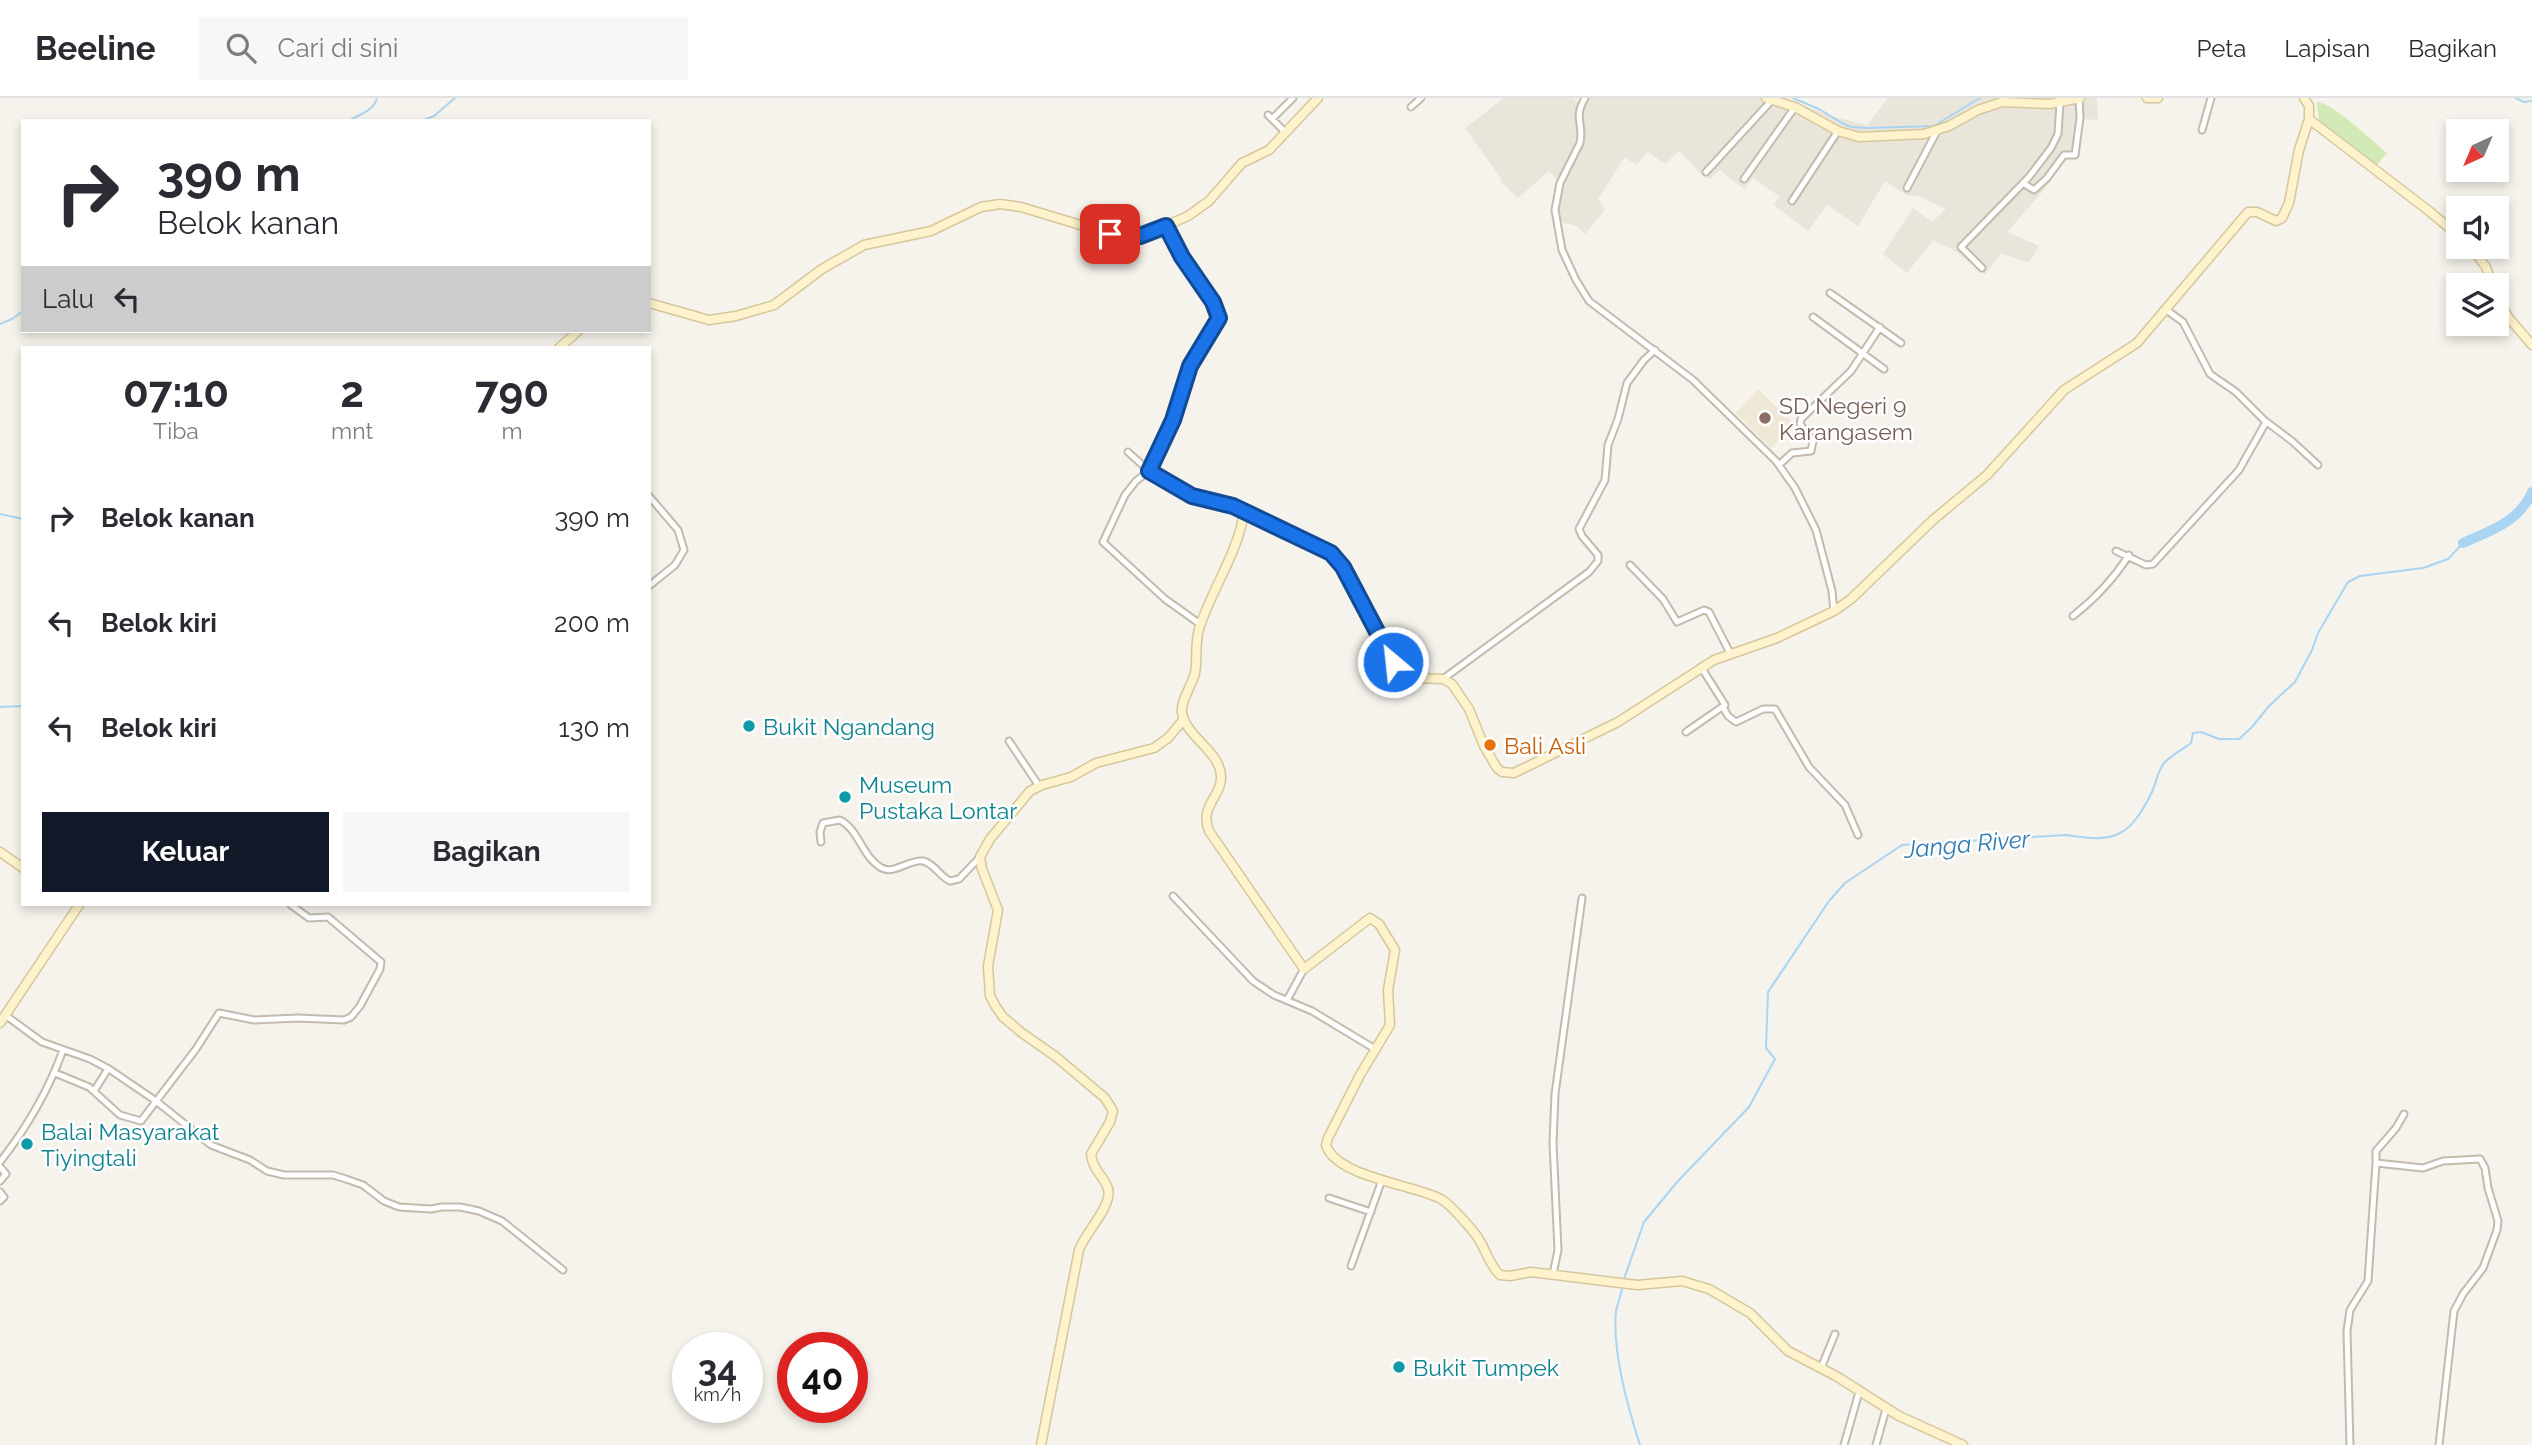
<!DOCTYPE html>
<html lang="id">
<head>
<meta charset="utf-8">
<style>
  :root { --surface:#fff; --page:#f7f7f7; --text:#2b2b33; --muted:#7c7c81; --line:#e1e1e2; --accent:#111827 }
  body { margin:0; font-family:Raleway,sans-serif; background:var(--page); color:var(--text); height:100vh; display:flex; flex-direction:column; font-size:26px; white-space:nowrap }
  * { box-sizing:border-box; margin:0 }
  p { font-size:23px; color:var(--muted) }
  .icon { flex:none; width:38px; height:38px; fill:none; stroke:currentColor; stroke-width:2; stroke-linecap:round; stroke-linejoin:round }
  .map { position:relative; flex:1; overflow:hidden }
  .side { position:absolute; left:21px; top:248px; width:630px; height:560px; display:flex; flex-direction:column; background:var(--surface); border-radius:0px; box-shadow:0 4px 10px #0003 }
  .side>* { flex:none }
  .hud { position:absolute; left:21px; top:21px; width:630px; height:214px; border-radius:0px; box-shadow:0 4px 10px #0003; background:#fff; color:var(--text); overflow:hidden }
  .needle { width:46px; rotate:224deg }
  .controls { position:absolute; left:2446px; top:21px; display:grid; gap:14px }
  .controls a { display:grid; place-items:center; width:63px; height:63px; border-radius:0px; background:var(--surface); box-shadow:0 4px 10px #0003; font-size:35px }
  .speed { position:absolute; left:672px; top:1234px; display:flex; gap:14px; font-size:35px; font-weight:700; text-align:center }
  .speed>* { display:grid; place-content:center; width:91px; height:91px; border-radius:50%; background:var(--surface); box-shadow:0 4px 10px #0003; line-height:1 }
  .speed small { font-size:18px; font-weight:400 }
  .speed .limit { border:10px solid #d22; background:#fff; color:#111 }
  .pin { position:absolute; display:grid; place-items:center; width:60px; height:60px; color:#fff; margin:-30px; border-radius:14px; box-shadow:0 4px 10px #0006 }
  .me { position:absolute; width:77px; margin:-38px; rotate:332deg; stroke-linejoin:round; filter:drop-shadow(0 0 5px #0008) }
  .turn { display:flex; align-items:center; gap:24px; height:147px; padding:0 21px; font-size:32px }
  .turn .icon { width:91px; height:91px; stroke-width:2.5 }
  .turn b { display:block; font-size:49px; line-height:60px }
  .then { display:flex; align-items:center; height:66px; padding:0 21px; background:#0003; gap:14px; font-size:26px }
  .eta { display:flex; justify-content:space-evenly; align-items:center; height:119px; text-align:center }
  .eta b { font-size:42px; font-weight:700; line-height:49px }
  .primary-button { display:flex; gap:14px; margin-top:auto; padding:14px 21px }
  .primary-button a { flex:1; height:80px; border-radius:0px; background:var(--accent); color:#fff; font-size:28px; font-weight:700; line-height:80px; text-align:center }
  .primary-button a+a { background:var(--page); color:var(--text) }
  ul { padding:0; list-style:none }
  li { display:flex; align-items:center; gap:21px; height:105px; padding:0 21px }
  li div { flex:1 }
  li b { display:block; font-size:26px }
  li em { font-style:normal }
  header { display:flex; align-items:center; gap:42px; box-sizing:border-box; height:98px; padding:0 35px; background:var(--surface); border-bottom:2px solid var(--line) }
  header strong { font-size:33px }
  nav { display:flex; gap:38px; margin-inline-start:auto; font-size:24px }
  .search { width:490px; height:63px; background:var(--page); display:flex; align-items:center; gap:18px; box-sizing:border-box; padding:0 24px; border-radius:0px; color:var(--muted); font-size:26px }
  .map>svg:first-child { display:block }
  .residential { fill:#eae5da }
  .education { fill:#efe8d6 }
  .green { fill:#d2eab5 }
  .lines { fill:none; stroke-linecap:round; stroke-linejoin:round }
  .stream { stroke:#a9d4f2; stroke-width:2 }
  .river { stroke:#a9d4f2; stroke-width:10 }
  .street-casing { stroke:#c2bbae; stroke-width:9 }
  .secondary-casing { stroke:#d6c79b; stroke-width:11 }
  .street { stroke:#fff; stroke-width:5 }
  .secondary { stroke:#fff3cd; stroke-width:8 }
  .route-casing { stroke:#114b97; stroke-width:18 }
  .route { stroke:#1a73e8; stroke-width:12 }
  .education-dot { fill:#8d6e63; stroke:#fff; stroke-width:2.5 }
  .culture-dot { fill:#0f9aa8; stroke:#fff; stroke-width:2.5 }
  .food-dot { fill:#e8710a; stroke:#fff; stroke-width:2.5 }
  .labels { text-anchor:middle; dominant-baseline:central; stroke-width:5; stroke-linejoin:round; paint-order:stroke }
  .education-label { font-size:23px; fill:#785e54; stroke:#fff; text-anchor:start }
  .culture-label { font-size:23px; fill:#0d838f; stroke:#fff; text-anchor:start }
  .food-label { font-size:23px; fill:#c56008; stroke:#fff; text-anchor:start }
  .water-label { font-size:24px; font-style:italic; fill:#2e7ab2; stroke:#fff }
</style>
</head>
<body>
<header>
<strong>Beeline</strong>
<div class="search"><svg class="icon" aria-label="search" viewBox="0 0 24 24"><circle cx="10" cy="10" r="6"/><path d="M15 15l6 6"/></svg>Cari di sini</div>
<nav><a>Peta</a><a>Lapisan</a><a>Bagikan</a></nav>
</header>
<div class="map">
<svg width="2532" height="1347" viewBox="0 0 2532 1347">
  <rect width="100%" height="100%" fill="#f6f3ec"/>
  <path class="residential" d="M 1504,0 L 1573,0 L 1579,5 L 1583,0 L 1785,0 L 1831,18 L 1867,27 L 1888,0 L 2097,0 L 2098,22 L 2083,21 L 2080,58 L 2067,60 L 2043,93 L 2007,134 L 2039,148 L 2029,165 L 2001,155 L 1985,177 L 1955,153 L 1933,142 L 1907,175 L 1883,156 L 1913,110 L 1932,124 L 1946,111 L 1919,98 L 1906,97 L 1885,83 L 1858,128 L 1827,107 L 1808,133 L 1774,107 L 1779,98 L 1753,80 L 1744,91 L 1720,72 L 1710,81 L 1703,78 L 1679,53 L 1665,66 L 1648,54 L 1636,67 L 1625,59 L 1598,101 L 1605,112 L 1585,136 L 1575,127 L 1563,125 L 1552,116 L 1551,107 L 1557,82 L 1549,73 L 1518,100 L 1501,84 L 1501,80 L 1465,30 Z"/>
  <path class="education" d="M 1758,291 L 1794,326 L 1771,350 L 1736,315 Z"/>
  <path class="green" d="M 2317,4 C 2333,5 2372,43 2387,55 L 2375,69 L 2319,24 Z"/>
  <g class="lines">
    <path class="stream" d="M 1793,0 L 1819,11 L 1842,25 L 1851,29 L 1868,30 L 1934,28 L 1980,0
      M 2516,0 L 2524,4 L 2532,3
      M 349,23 C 359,16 374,13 377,0
      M 421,23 L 434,18 L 455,0
      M 0,226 L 12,221 L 23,213
      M 0,416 L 23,421
      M 0,609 L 23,608
      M 1624,1181 L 1644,1124 L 1678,1083 L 1749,1009 L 1775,961 L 1766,950 L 1768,894 L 1829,803 L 1845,785 L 1902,747 L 2066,737 C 2115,745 2129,740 2152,694 C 2156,685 2158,671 2165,664 C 2172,657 2183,651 2191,645 L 2193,635 L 2201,634 L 2219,641 L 2239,641 L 2252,629 L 2269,608 L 2295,584 L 2312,552 L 2318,535 L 2348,484 L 2360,478 L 2423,470 L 2448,461 L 2463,445
      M 1623,1187 C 1621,1196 1618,1205 1616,1213 C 1612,1252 1628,1310 1640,1347"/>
    <path class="river" d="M 2463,445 C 2490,433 2519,424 2532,394"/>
    <defs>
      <path id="street" d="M 1585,0 C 1573,21 1584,24 1580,45 L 1560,85 L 1555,112 L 1562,152 L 1576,182 L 1589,203 L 1693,282 L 1776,363 L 1795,390 L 1816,432 L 1832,493 L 1834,513
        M 1411,9 L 1421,0
        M 1268,17 L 1285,34
        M 1272,21 L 1293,0
        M 2202,32 L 2211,0
        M 1706,74 L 1772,2
        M 1744,81 L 1795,9
        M 2023,85 L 2034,92 L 2047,80 L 2064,57 L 2075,57 L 2080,20 L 2079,0
        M 1907,90 L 1937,33
        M 1792,103 L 1838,33
        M 1982,170 L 1961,149 L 2029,79 L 2051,50 L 2058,36 L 2060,5
        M 1830,195 L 1901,245
        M 2165,211 L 2183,224 L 2210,276 L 2236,294 L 2264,322 L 2292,343 L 2318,367
        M 1813,219 L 1884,271
        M 1128,354 L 1149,373 L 1136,383 L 1125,397 L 1103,444 L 1165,501 L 1200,526
        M 1779,367 L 1792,355 L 1811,353 L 1813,343 L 1800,326 L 1801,321 L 1851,273 L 1880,229
        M 649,398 L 678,432 L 684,452 L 675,467 L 649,488
        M 2116,453 L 2146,467 L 2153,466 L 2239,372 L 2266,324
        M 1630,467 L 1663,501 L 1677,524 L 1704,512 L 1709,514 L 1730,555
        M 2073,518 C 2096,500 2113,482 2129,457
        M 1443,581 L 1589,474 L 1598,463 L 1598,457 L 1582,438 L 1579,431 L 1605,382 L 1608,347 L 1618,321 L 1627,285 L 1644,262 L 1655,252
        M 1723,609 L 1728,618 L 1736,624 L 1763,611 L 1775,611 L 1809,669 L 1845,707 L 1858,737
        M 1686,634 L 1725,607 L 1701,569
        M 1009,643 L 1039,688
        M 821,744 L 820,734 L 823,725 L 840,722 C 859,732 862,758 880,769 C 893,778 909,761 923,763 C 934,765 940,779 950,783 L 959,781 L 980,759
        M 1173,798 L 1253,883 L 1274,897 L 1312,913 L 1375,951
        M 1287,902 L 1304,871
        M 5,917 L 42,944 L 90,961 L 109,971 L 156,1003 L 211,1047 L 250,1062 L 267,1073 L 284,1077 L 333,1077 L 346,1081 L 363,1087 L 384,1103 L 399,1109 L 431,1111 L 442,1109 L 460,1109 L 479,1113 L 502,1123 L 563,1172
        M 55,975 L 89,989 L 120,1017 L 141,1023 L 196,951 L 219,915 L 254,922 L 298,920 L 344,922 L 351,919 L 360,908 L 380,871 L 381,864 L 328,819 L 309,820 L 291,807
        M 94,993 L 108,971
        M 2404,1016 L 2396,1030 L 2376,1053 L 2376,1065 L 2423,1070 L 2443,1063 L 2480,1061 L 2485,1070 L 2488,1090 L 2498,1123 L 2497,1132 L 2483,1170 L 2463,1196 L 2454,1213 L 2439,1347
        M 0,1064 C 28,1028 48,994 63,952
        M 0,1069 L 6,1076 L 0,1083
        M 0,1094 L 4,1099 L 0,1103
        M 1329,1100 L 1371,1114
        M 1351,1168 L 1382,1082
        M 1553,1176 L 1558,1152 L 1553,1045 L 1555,996 L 1582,800
        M 1821,1270 L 1835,1236
        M 1844,1347 L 1859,1294
        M 1876,1347 L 1886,1311
        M 2350,1347 L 2347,1233 L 2350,1212 L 2368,1183 L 2376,1065"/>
      <path id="secondary" d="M 1766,0 L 1795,9 L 1838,33 L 1859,39 L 1924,36 L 1949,28 L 1978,12 L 2002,4 L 2049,6 L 2080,0
        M 2147,0 L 2158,0
        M 2304,0 L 2309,8 L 2309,21 L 2429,113 L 2459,138
        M 1166,129 L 1182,159 L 1213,204 L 1218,220 L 1213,233 L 1190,268 L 1173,322 L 1149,373 L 1192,398 L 1233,408 L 1331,455 L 1344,469 L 1393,563 L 1415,580 L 1443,581 L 1452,586 L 1469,611 L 1484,648 L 1497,670 L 1502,674 L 1514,675 L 1618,624 L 1714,562 L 1777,540 L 1834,513 L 1851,501 L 1933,422 L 1987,377 L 2064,292 L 2137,245 L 2248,114 L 2257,114 L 2276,123 L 2282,120 L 2289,105 L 2299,52 L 2309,21
        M 2471,149 L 2486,169 L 2492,187
        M 2497,197 L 2508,219 L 2532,247
        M 649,205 L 709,222 L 736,218 L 774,207 L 822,171 L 864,147 L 931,133 L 981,109 L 1000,106 L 1021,109 L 1110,136 L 1131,138 L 1149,135 L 1188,118 L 1209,103 L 1242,65 L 1269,52 L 1318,0
        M 559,250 L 578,233
        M 1244,414 C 1238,455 1213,489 1200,528 C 1194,543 1198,560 1195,575 C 1192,588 1180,603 1182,615 C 1186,639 1220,653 1221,678 C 1222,699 1199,707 1209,733 L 1304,871 L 1370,820 L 1379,826 L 1395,852 L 1388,892 L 1390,927 L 1360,977 L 1328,1040 L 1326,1047 C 1336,1079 1415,1087 1441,1101 C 1450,1106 1477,1136 1481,1145 C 1487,1156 1491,1169 1500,1177 L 1510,1178 L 1531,1174 L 1637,1187 L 1682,1183 L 1709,1191 L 1750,1215 L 1788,1253 L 1836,1278 L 1899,1318 L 1963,1347
        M 0,754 L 23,770
        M 0,925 L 79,807
        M 1041,1347 L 1079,1152 C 1085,1135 1113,1107 1108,1091 C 1104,1077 1093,1074 1091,1056 L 1110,1024 L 1113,1013 L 1105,1000 L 1055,958 L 1022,935 L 1003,919 L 996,909 L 990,898 L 988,868 L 998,812 L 982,771 L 980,759 L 990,741 L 1030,693 L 1042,687 L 1071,679 L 1096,665 L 1154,650 L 1168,640 L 1184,621"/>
    </defs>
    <use href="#street" class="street-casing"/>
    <use href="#secondary" class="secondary-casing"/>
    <use href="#street" class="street"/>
    <use href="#secondary" class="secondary"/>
  </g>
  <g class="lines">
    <defs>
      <path id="route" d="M 1110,136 L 1140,138 L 1166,128 L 1182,159 L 1213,204 L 1219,220 L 1190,268 L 1173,322 L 1149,373 L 1192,398 L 1233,408 L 1331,455 L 1343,469 L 1393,564"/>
    </defs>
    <use href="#route" class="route-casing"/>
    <use href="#route" class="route"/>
  </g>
  <circle class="education-dot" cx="1765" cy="320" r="7"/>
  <g class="culture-dot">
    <circle cx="749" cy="628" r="7"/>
    <circle cx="845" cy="699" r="7"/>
    <circle cx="27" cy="1046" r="7"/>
    <circle cx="1399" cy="1269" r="7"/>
  </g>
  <circle class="food-dot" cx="1490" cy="647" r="7"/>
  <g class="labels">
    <g class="education-label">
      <text x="1779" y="307">SD Negeri 9<tspan x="1779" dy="26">Karangasem</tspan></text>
    </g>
    <g class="culture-label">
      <text x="763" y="628">Bukit Ngandang</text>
      <text x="859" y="686">Museum<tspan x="859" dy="26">Pustaka Lontar</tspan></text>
      <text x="41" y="1033">Balai Masyarakat<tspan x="41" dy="26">Tiyingtali</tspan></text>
      <text x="1413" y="1269">Bukit Tumpek</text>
    </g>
    <g class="food-label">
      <text x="1504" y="647">Bali Asli</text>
    </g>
    <g class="water-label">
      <text transform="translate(1967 746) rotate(-5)">Janga River</text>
    </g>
  </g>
</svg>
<div class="controls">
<a><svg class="needle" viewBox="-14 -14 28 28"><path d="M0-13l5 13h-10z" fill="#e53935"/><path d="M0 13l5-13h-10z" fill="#7c7c81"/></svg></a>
<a><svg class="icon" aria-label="sound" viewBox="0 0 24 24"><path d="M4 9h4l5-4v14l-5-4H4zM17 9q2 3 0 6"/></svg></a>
<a><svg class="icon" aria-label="layers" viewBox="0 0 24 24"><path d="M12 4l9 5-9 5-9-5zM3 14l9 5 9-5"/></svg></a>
</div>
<div class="speed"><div>34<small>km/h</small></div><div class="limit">40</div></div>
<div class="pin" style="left:1110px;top:136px;background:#d93025"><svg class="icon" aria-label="arrive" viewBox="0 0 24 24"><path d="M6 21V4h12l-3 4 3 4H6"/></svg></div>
<svg class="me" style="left:1393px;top:564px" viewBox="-20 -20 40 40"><circle r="17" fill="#1a73e8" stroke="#fff" stroke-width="3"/><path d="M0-11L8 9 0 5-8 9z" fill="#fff"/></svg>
<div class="hud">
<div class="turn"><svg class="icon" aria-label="right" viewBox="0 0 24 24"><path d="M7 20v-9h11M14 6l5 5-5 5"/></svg><div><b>390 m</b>Belok kanan</div></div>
<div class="then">Lalu<svg class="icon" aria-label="left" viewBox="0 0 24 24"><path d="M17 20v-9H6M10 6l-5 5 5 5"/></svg></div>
</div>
<section class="side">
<div class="eta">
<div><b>07:10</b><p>Tiba</p></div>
<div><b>2</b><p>mnt</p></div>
<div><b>790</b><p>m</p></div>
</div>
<ul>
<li><svg class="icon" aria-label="right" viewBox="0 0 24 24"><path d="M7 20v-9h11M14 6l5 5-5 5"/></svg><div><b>Belok kanan</b></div><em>390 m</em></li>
<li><svg class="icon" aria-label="left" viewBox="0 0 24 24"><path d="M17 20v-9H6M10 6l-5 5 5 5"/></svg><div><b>Belok kiri</b></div><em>200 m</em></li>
<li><svg class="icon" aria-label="left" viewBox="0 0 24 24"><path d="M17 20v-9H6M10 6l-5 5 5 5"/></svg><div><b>Belok kiri</b></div><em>130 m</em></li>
</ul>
<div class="primary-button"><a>Keluar</a><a>Bagikan</a></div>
</section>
</div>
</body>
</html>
